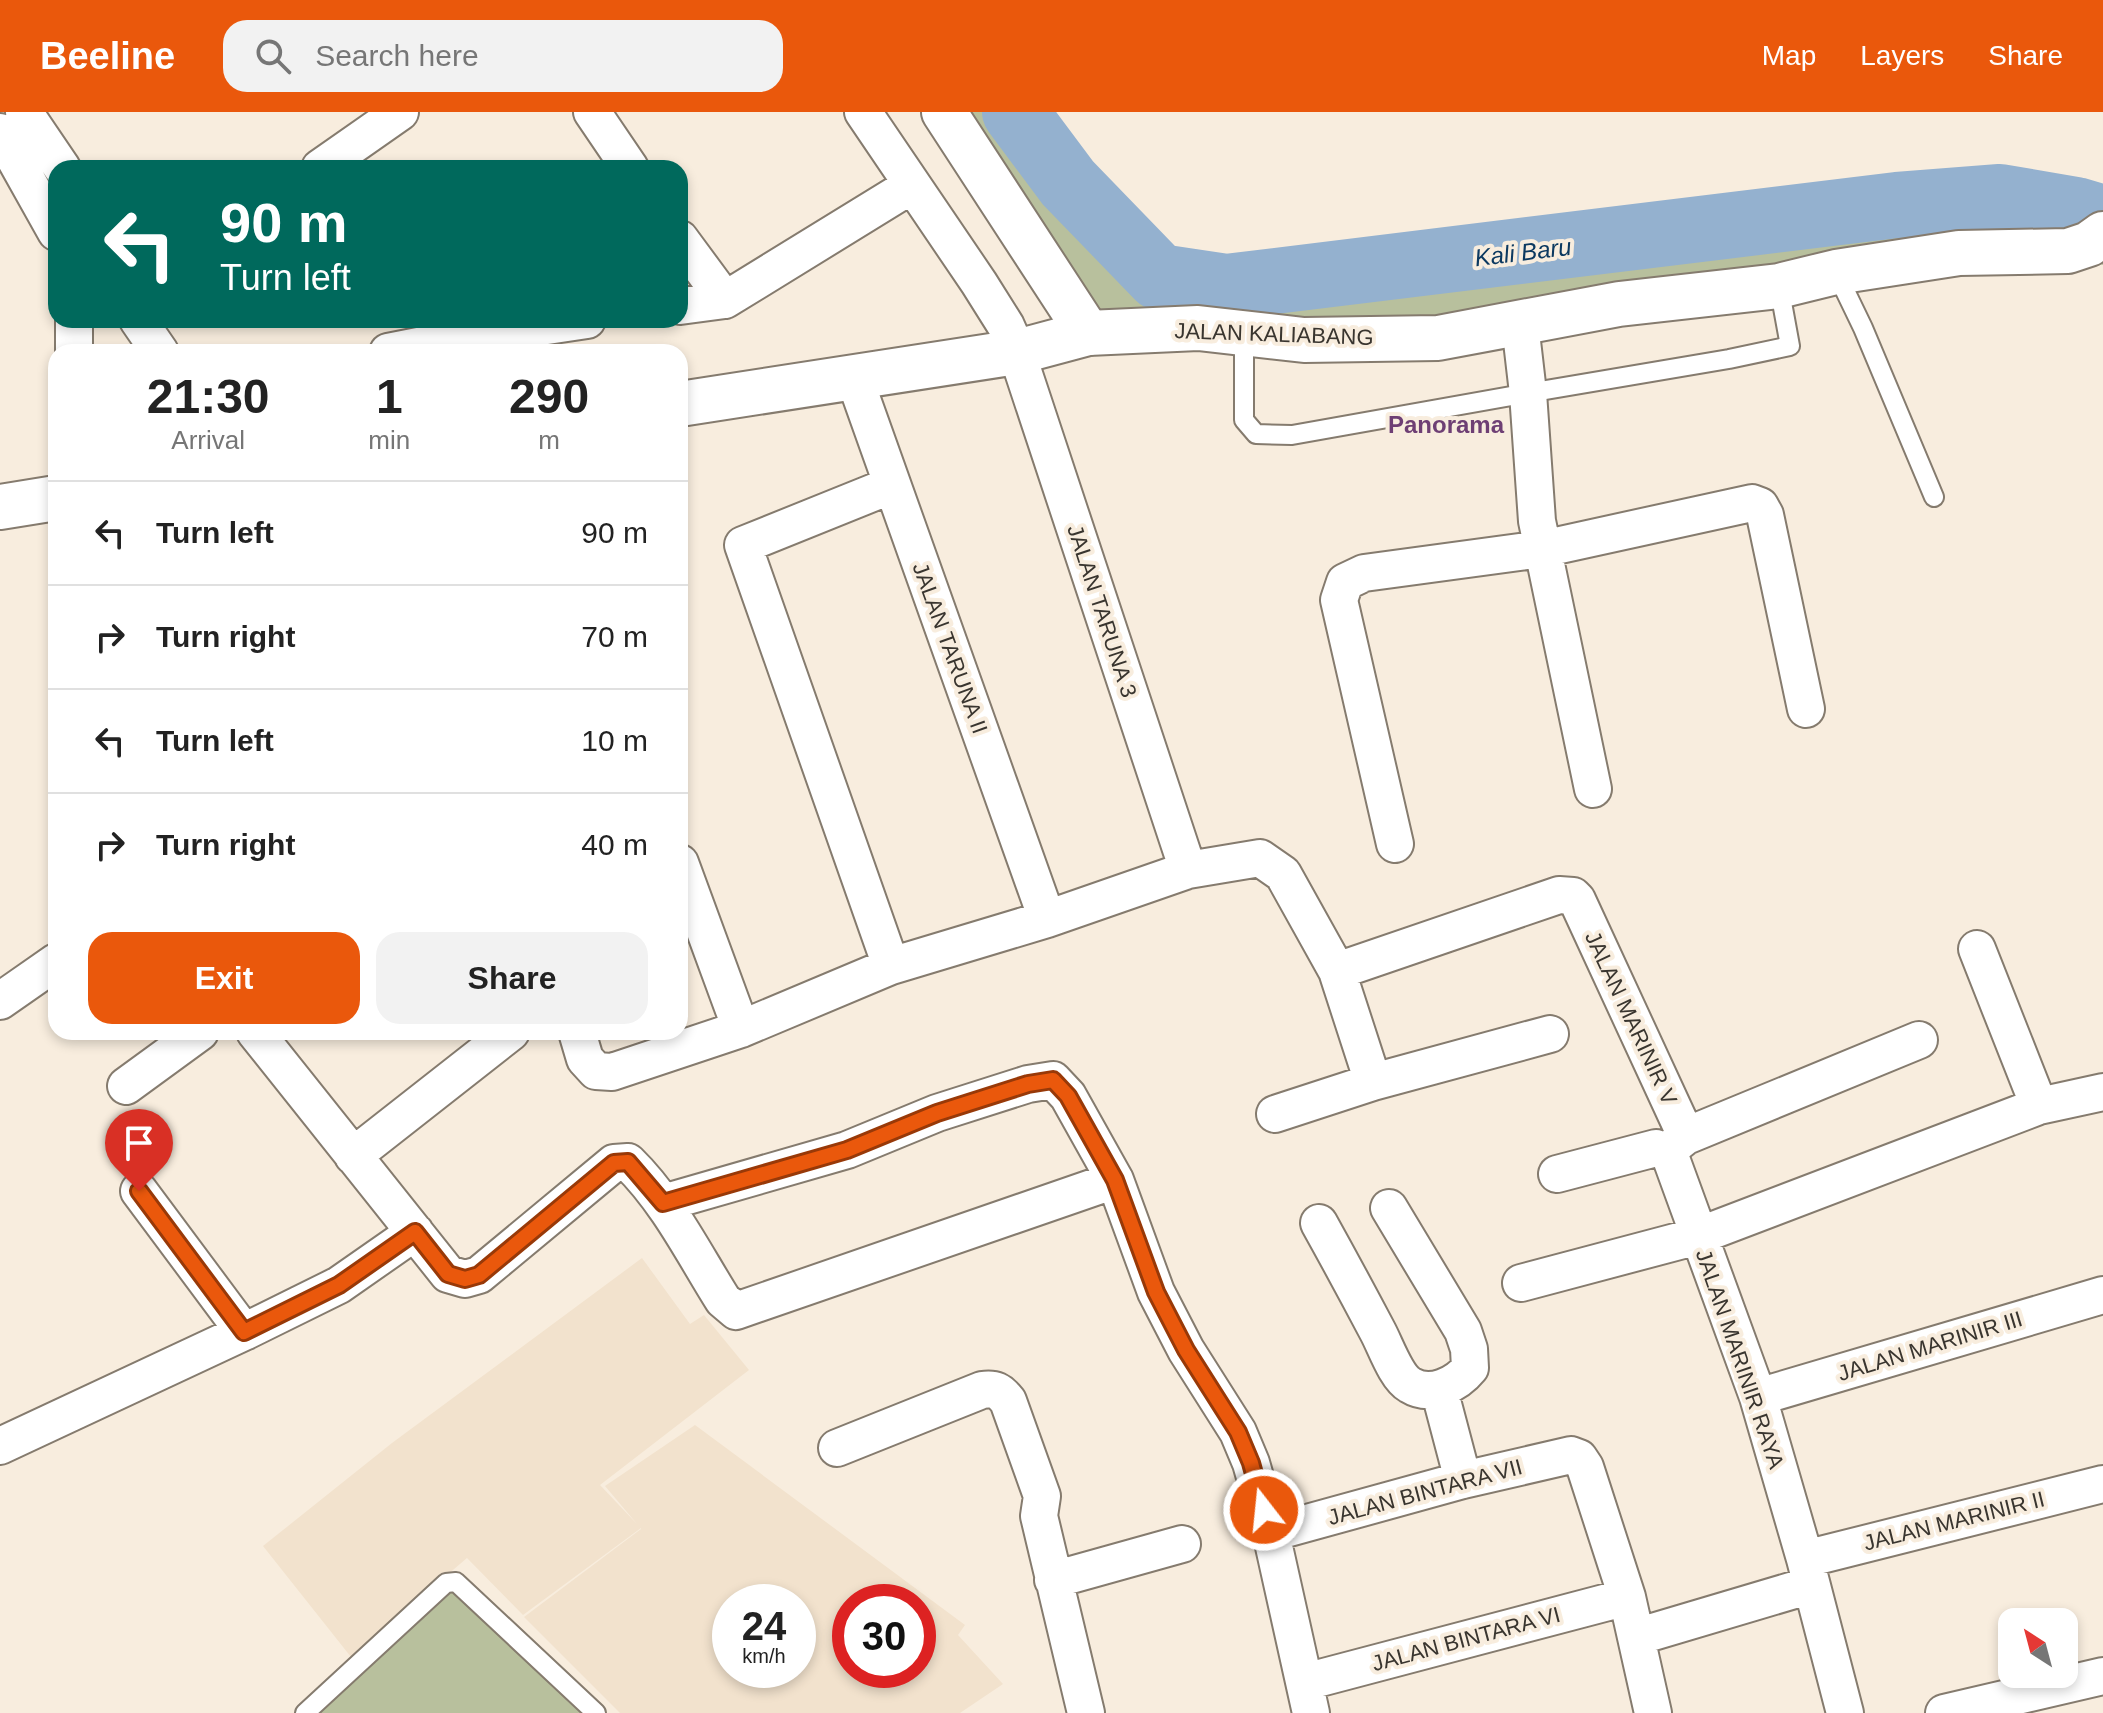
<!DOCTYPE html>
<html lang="en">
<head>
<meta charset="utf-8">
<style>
  :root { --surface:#fff; --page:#f2f2f2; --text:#222; --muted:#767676; --line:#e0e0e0; --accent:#ea580c }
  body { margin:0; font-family:Arial,sans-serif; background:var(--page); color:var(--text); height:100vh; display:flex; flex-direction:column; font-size:30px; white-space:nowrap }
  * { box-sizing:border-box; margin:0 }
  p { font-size:26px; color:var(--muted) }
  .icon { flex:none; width:44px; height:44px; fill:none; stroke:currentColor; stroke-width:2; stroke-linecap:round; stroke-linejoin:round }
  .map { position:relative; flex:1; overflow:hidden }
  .sheet { position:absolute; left:48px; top:232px; width:640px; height:696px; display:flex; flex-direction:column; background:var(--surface); border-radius:24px; box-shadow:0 4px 12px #0003 }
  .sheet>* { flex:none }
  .banner { position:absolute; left:48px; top:48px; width:640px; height:168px; border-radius:24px; box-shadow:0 4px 12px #0003; background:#00695c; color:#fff; overflow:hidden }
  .needle { width:52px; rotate:324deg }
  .buttons { position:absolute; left:1998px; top:1496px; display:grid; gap:16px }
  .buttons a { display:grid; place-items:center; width:80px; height:80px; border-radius:16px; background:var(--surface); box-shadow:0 4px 12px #0003; font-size:40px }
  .speed { position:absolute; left:712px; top:1472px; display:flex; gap:16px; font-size:40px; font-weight:700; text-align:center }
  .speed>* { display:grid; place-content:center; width:104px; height:104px; border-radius:50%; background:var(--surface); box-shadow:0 4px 12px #0003; line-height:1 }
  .speed small { font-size:20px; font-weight:400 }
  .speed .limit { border:12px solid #d22; background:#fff; color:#111 }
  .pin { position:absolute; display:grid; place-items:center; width:68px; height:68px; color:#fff; margin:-82px -34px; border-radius:50% 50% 50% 0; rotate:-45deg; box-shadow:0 0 8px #0007 }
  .pin .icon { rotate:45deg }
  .me { position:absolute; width:88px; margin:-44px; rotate:344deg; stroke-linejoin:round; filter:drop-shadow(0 0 6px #0008) }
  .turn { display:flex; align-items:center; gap:28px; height:168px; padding:0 40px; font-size:36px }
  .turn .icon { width:104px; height:104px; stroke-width:2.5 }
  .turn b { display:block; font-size:56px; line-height:68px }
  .eta { display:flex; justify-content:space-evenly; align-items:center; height:136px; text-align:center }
  .eta b { font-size:48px; font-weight:800; line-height:56px }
  .primary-button { display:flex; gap:16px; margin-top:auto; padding:16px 40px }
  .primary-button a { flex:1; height:92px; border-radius:24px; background:var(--accent); color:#fff; font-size:32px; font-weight:800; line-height:92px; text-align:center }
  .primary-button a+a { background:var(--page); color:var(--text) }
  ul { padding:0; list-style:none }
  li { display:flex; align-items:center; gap:24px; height:104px; padding:0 40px; border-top:2px solid var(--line) }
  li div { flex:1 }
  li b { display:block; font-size:30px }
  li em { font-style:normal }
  header { display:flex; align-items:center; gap:48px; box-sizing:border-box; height:112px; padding:0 40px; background:var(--accent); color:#fff }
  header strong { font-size:38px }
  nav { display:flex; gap:44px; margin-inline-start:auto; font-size:28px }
  .search { width:560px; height:72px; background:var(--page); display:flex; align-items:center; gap:20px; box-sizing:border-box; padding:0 28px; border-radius:24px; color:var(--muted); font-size:30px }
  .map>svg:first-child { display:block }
  .built { fill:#f2e2cd; fill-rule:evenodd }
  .green { fill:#b8c09d }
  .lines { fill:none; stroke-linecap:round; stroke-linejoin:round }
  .river { stroke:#94b1cf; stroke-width:66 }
  .service-casing { stroke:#857b6e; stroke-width:22 }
  .minor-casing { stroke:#857b6e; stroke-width:40 }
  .tertiary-casing { stroke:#857b6e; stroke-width:48 }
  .primary-casing { stroke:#857b6e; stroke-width:48 }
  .service { stroke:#fff; stroke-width:18 }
  .minor { stroke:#fff; stroke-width:36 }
  .tertiary { stroke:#fff; stroke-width:44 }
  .primary { stroke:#fff; stroke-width:44 }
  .route-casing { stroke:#983908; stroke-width:20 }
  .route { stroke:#ea580c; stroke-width:14 }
  .labels { text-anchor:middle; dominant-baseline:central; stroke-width:8; stroke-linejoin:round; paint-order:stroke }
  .street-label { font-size:22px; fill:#39352f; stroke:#f8edde }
  .water-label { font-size:24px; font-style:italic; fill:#0c3960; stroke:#f8edde }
  .neighbourhood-label { font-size:24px; font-weight:bold; fill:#6e3f74; stroke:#f8edde }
</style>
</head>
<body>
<header>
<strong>Beeline</strong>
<div class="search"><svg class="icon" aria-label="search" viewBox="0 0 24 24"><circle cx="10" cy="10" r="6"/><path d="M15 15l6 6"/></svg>Search here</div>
<nav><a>Map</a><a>Layers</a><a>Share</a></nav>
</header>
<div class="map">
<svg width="2103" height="1601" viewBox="0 0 2103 1601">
  <rect width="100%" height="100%" fill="#f8edde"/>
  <path class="built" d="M 642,1146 L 690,1212 L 704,1203 L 749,1258 L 600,1373 L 637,1412 L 605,1374 L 695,1313 L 965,1513 L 958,1523 L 1003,1572 L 960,1601 L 620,1601 L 524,1505 L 641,1417 L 641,1416 L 523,1503 L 467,1446 L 351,1545 L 263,1434 L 392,1331 ZM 730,1490 L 798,1490 L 798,1558 L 730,1558 ZM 850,1490 L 918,1490 L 918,1558 L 850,1558 Z"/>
  <path class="green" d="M 944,0 L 1015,0 L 1068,71 L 1159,165 L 1226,175 L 2000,85 L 2076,98 L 2103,106 L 2103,153 L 2068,139 L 1520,212 L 1088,221 Z
    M 446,1471 L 599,1601 L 305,1601 Z"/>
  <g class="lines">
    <path class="river" d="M 1015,0 L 1068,71 L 1159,165 L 1226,175 L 1897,93 L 2000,85 L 2076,98 L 2103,106"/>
    <defs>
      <path id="service" d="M 1836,160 L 1863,216 L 1934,385
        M 1244,220 L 1244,308 L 1256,322 L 1292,323 L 1528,281 L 1729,247 L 1790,234 L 1779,174
        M 305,1601 L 446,1471 L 456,1470 L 596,1601"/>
      <path id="minor" d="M 24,0 L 62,56
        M 592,0 L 630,56
        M 863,0 L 979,171 L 1006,214 L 1014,232 L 1188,758
        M 0,20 L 56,120
        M 320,56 L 400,0
        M 680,127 L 725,188
        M 680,194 L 725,188 L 912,73
        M 138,208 L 160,240
        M 1520,212 L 1528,281 L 1537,409 L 1593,677
        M 74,240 L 74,208
        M 388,240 L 439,230 L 587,208
        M 854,265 L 1047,807
        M 1395,732 L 1339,488 L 1345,470 L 1364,461 L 1542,437 L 1752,391 L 1760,394 L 1765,403 L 1806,597
        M 680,751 L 741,917
        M 1977,837 L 2039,994
        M 891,854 L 743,433 L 892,373
        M 1337,859 L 1373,970
        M 0,889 L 56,850
        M 255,920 L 448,1162 L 465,1167 L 479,1163 L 614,1051 L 628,1050 C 668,1089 694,1142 723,1188 L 736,1199 L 1115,1068 L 1156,1180 L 1186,1238 L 1238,1320 L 1251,1351 L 1271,1421 L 1311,1601
        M 577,920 L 585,947 L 596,959 L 612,960 L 741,917 L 891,854 L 1047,807 L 1188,758 L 1260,746 L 1283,762 L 1337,859 L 1559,783 L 1573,784 L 1577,788 L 1686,1024
        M 126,974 L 200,920
        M 1275,1002 L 1373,970 L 1550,922
        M 353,1044 L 511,920
        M 1557,1062 L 1656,1036 L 1669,1041
        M 139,1079 L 244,1220
        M 663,1091 L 847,1038 L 937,1001 L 1028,972 L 1053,968 L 1068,984 L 1115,1068
        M 1319,1111 C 1339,1147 1359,1184 1378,1220 C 1386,1235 1396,1265 1410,1273 C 1431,1286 1457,1272 1470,1256 L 1469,1237 L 1463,1219 L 1389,1096
        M 1521,1171 L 1698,1124 L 2039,994 L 2103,980
        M 1439,1277 L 1463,1368
        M 1758,1285 L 2103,1183
        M 0,1334 L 244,1220 L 339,1173 L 415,1120
        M 837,1336 L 982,1278 C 995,1276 1000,1279 1008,1289 L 1042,1384 L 1039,1404 L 1086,1601
        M 1271,1421 L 1463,1368 L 1571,1343 L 1579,1346 L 1585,1355 L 1627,1485 L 1653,1601
        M 1805,1447 L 2103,1372
        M 1053,1468 L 1182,1432
        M 1636,1525 L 1811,1473
        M 1305,1570 L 1627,1485
        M 1845,1601 L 1805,1447 L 1758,1285 L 1669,1041 L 1671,1036 L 1686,1024 L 1919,928
        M 1944,1601 L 2103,1564"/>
      <path id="tertiary" d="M 944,0 L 1088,221"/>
      <path id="primary" d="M 680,292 L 1017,240 L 1088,221 L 1198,216 L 1304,228 L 1438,226 L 1619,192 L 1779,174 L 1836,160 L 1959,141 L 2068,139 L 2089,132 L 2103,122
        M 0,395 L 56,386"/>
    </defs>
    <use href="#service" class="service-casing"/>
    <use href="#minor" class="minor-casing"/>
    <use href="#tertiary" class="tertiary-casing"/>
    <use href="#primary" class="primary-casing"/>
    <use href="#service" class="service"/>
    <use href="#minor" class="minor"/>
    <use href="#tertiary" class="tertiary"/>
    <use href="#primary" class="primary"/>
  </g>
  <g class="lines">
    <defs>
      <path id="route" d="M 139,1079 L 244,1220 L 339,1173 L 415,1120 L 448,1162 L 465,1167 L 479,1163 L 614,1051 L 628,1050 L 663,1091 L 847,1038 L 937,1001 L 1028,972 L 1053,968 L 1068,984 L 1115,1068 L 1156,1180 L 1186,1238 L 1238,1320 L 1251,1351 L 1264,1398"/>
    </defs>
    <use href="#route" class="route-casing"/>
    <use href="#route" class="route"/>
  </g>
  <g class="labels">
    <g class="street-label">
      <text transform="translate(1274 222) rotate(2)">JALAN KALIABANG</text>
      <text transform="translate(1102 499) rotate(72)">JALAN TARUNA 3</text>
      <text transform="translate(950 536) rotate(70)">JALAN TARUNA II</text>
      <text transform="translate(1631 906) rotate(65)">JALAN MARINIR V</text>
      <text transform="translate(1930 1234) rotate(-17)">JALAN MARINIR III</text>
      <text transform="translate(1740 1247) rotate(71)">JALAN MARINIR RAYA</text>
      <text transform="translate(1425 1380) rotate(-15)">JALAN BINTARA VII</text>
      <text transform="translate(1954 1409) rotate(-14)">JALAN MARINIR II</text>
      <text transform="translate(1466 1527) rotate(-15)">JALAN BINTARA VI</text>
    </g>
    <g class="water-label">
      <text transform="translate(1523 140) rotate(-7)">Kali Baru</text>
    </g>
    <g class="neighbourhood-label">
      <text x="1446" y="312">Panorama</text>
    </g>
  </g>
</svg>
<div class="buttons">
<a><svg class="needle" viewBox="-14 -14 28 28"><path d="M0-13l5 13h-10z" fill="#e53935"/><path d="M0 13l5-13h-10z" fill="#767676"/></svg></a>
</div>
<div class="speed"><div>24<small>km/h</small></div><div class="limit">30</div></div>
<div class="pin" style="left:139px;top:1079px;background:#d93025"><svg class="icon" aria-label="arrive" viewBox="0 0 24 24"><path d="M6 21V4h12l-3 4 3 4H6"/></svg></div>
<svg class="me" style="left:1264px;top:1398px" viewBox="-20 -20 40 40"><circle r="17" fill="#ea580c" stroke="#fff" stroke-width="3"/><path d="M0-11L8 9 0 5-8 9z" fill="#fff"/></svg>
<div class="banner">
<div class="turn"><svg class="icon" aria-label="left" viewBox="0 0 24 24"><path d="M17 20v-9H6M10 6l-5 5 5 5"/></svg><div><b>90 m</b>Turn left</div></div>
</div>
<section class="sheet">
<div class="eta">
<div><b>21:30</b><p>Arrival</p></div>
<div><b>1</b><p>min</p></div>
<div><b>290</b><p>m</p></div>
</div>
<ul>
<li><svg class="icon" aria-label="left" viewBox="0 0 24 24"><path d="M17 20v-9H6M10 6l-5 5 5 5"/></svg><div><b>Turn left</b></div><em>90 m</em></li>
<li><svg class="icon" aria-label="right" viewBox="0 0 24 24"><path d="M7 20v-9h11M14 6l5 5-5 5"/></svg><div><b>Turn right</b></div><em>70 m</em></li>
<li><svg class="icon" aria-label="left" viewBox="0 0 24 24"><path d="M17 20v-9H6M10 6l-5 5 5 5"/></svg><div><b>Turn left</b></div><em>10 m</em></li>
<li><svg class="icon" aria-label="right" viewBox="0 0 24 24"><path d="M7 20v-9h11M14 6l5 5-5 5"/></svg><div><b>Turn right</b></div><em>40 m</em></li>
</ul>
<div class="primary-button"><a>Exit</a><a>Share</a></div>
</section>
</div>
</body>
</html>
